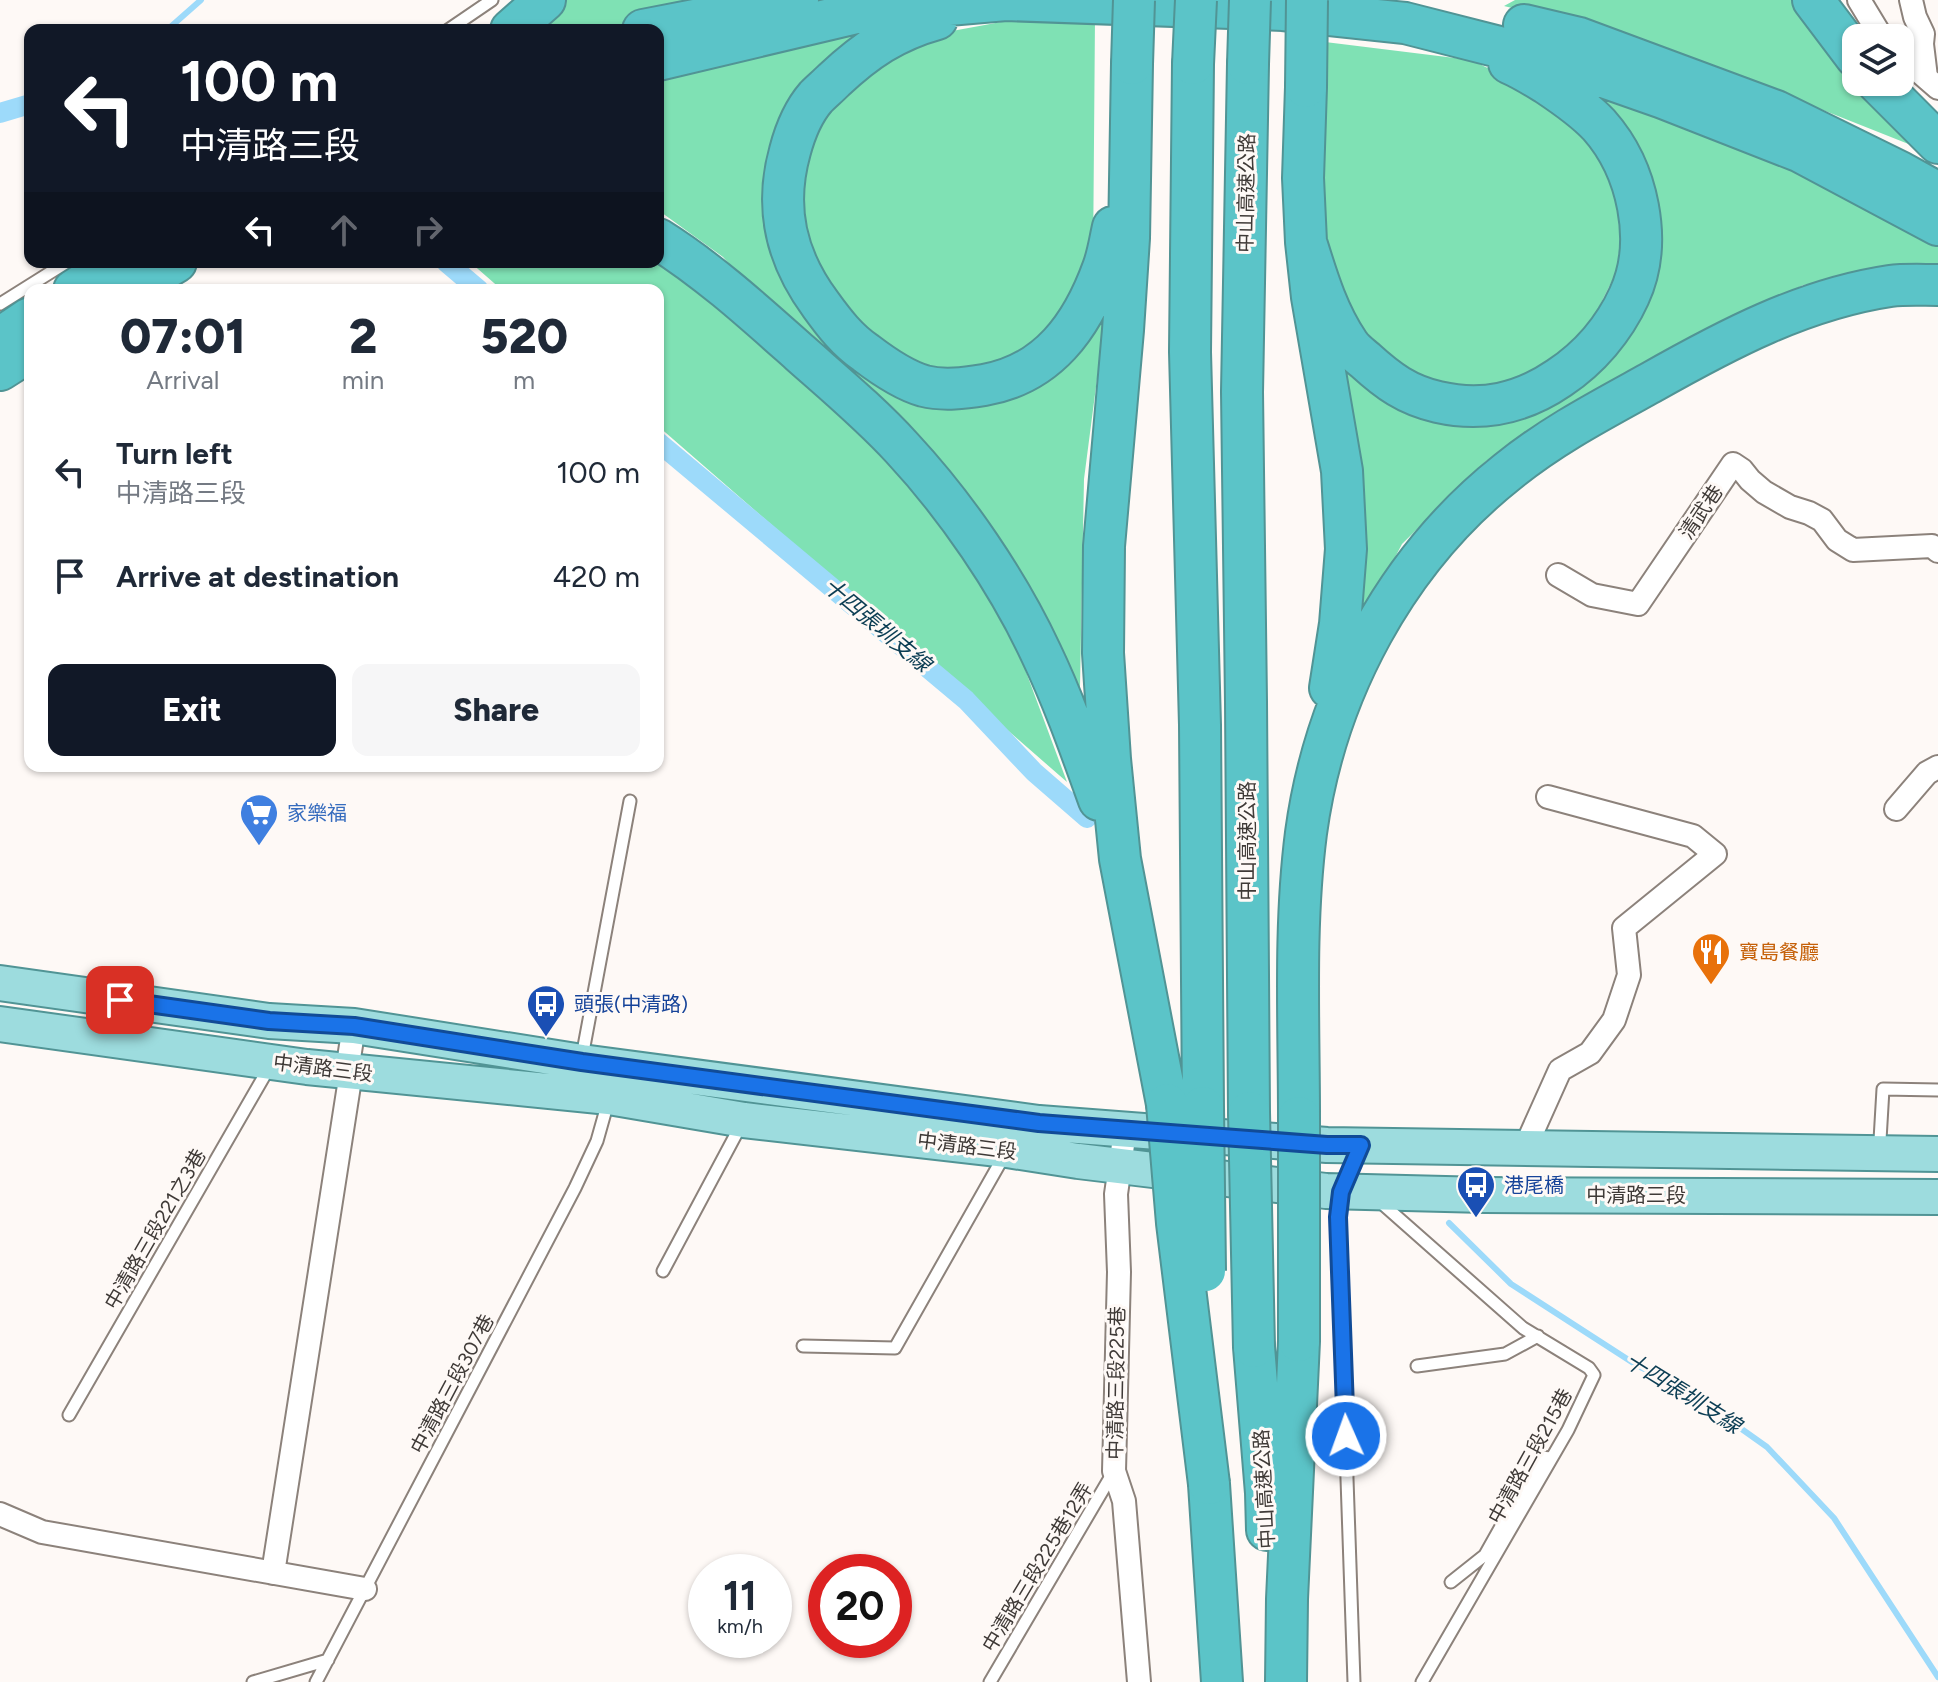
<!DOCTYPE html>
<html lang="en">
<head>
<meta charset="utf-8">
<style>
  :root { --surface:#fff; --page:#f6f6f7; --text:#1f2937; --muted:#747a83; --accent:#111827 }
  body { margin:0; font-family:Figtree,"Noto Sans TC",sans-serif; background:var(--page); color:var(--text); height:100vh; display:flex; flex-direction:column; font-size:30px; white-space:nowrap }
  * { box-sizing:border-box; margin:0 }
  p { font-size:26px; color:var(--muted) }
  .icon { flex:none; width:44px; height:44px; fill:none; stroke:currentColor; stroke-width:2; stroke-linecap:round; stroke-linejoin:round }
  .map { position:relative; flex:1; overflow:hidden }
  .details { position:absolute; left:24px; top:284px; width:640px; height:488px; display:flex; flex-direction:column; background:var(--surface); border-radius:16px; box-shadow:0 2px 6px #0004 }
  .details>* { flex:none }
  .banner { position:absolute; left:24px; top:24px; width:640px; height:244px; border-radius:16px; box-shadow:0 2px 6px #0004; background:#111827; color:#fff; overflow:hidden }
  .controls { position:absolute; left:1842px; top:24px; display:grid; gap:16px }
  .controls a { display:grid; place-items:center; width:72px; height:72px; border-radius:16px; background:var(--surface); box-shadow:0 2px 6px #0004; font-size:40px }
  .speed { position:absolute; left:688px; top:1554px; display:flex; gap:16px; font-size:40px; font-weight:700; text-align:center }
  .speed>* { display:grid; place-content:center; width:104px; height:104px; border-radius:50%; background:var(--surface); box-shadow:0 2px 6px #0004; line-height:1 }
  .speed small { font-size:20px; font-weight:400 }
  .speed .limit { border:12px solid #d22; background:#fff; color:#111 }
  .pin { position:absolute; display:grid; place-items:center; width:68px; height:68px; color:#fff; margin:-34px; border-radius:16px; box-shadow:0 4px 12px #0006 }
  .me { position:absolute; width:88px; margin:-44px; rotate:358deg; stroke-linejoin:round; filter:drop-shadow(0 0 6px #0008) }
  .turn { display:flex; align-items:center; gap:28px; height:168px; padding:0 24px; font-size:36px }
  .turn .icon { width:104px; height:104px; stroke-width:2.5 }
  .turn b { display:block; font-size:56px; line-height:68px }
  .lanes { display:flex; align-items:center; height:76px; padding:0 24px; background:#0003; justify-content:center; gap:40px; direction:ltr }
  .lanes .off { opacity:.35 }
  .eta { display:flex; justify-content:space-evenly; align-items:center; height:136px; text-align:center }
  .eta b { font-size:48px; font-weight:800; line-height:56px }
  .primary-button { display:flex; gap:16px; margin-top:auto; padding:16px 24px }
  .primary-button a { flex:1; height:92px; border-radius:16px; background:var(--accent); color:#fff; font-size:32px; font-weight:800; line-height:92px; text-align:center }
  .primary-button a+a { background:var(--page); color:var(--text) }
  ul { padding:0; list-style:none }
  li { display:flex; align-items:center; gap:24px; height:104px; padding:0 24px }
  li div { flex:1 }
  li b { display:block; font-size:30px }
  li em { font-style:normal }
  .map>svg:first-child { display:block }
  .green { fill:#7fe1b4 }
  .lines { fill:none; stroke-linecap:round; stroke-linejoin:round }
  .stream { stroke:#9ddafa; stroke-width:6 }
  .canal { stroke:#9ddafa; stroke-width:20 }
  .service-casing { stroke:#8c827b; stroke-width:15 }
  .minor-casing { stroke:#8c827b; stroke-width:26 }
  .primary-casing { stroke:#519495; stroke-width:38 }
  .motorway-casing { stroke:#519495; stroke-width:44 }
  .service { stroke:#fff; stroke-width:11 }
  .minor { stroke:#fff; stroke-width:22 }
  .primary { stroke:#9ddcde; stroke-width:34 }
  .motorway { stroke:#5bc4c8; stroke-width:40 }
  .motorway-bridge-casing { stroke:#519495; stroke-width:44; stroke-linecap:butt }
  .motorway-bridge { stroke:#5bc4c8; stroke-width:40 }
  .route-casing { stroke:#114b97; stroke-width:20 }
  .route { stroke:#1a73e8; stroke-width:14 }
  .labels { text-anchor:middle; dominant-baseline:central; stroke-width:6; stroke-linejoin:round; paint-order:stroke }
  .street-label { font-size:20px; fill:#3f3a37; stroke:#fef9f6 }
  .shop-label { font-size:20px; fill:#366cbe; stroke:#fef9f6; text-anchor:start }
  .food-label { font-size:20px; fill:#c56008; stroke:#fef9f6; text-anchor:start }
  .transit-label { font-size:20px; fill:#164399; stroke:#fef9f6; text-anchor:start }
  .water-label { font-size:22px; font-style:italic; fill:#0b3d53; stroke:#fef9f6 }
</style>
</head>
<body>
<div class="map">
<svg width="1938" height="1682" viewBox="0 0 1938 1682">
  <rect width="100%" height="100%" fill="#fef9f6"/>
  <path class="green" d="M 564,0 L 713,0 L 679,7 L 604,30 L 532,30 Z
    M 1515,0 L 1792,0 L 1799,13 L 1911,145 L 1707,64 L 1597,29 L 1504,6 Z
    M 1095,18 L 1093,265 L 1074,316 L 976,386 L 868,353 L 792,217 L 817,116 L 914,38 L 1001,22 Z
    M 884,24 L 791,137 L 796,287 L 936,398 L 1107,302 L 1084,479 L 1080,687 L 1070,688 L 792,333 L 723,257 L 658,210 L 658,68 Z
    M 1317,41 L 1471,60 L 1523,85 L 1590,137 L 1626,204 L 1616,273 L 1590,325 L 1540,371 L 1490,386 L 1442,384 L 1387,360 L 1349,316 L 1308,184 Z
    M 1573,79 L 1834,181 L 1938,239 L 1938,271 L 1803,285 L 1597,393 L 1486,461 L 1402,544 L 1360,624 L 1342,364 L 1445,417 L 1600,362 L 1655,219 Z
    M 658,255 L 877,441 L 1003,610 L 1067,782 L 658,426 L 658,290 L 502,290 L 470,262 L 658,262 Z"/>
  <g class="lines">
    <path class="stream" d="M 167,30 L 201,0
      M 1449,1223 L 1511,1284 L 1638,1366 L 1681,1386 L 1767,1447 L 1834,1518 L 1938,1677"/>
    <path class="canal" d="M 0,113 L 30,104
      M 446,262 L 479,290
      M 658,442 L 966,700 L 1034,772 L 1087,818"/>
    <defs>
      <path id="service" d="M 448,30 L 492,0
        M 0,304 L 67,262
        M 582,1057 L 630,801
        M 1873,1145 L 1880,1140 L 1883,1089 L 1938,1090
        M 1378,1200 L 1523,1328 L 1589,1368 L 1594,1375 L 1568,1430 L 1422,1682
        M 663,1271 L 742,1123
        M 803,1346 L 895,1348 L 1005,1154
        M 1417,1366 L 1505,1354 L 1538,1336
        M 69,1415 L 270,1066
        M 1451,1582 L 1485,1555 L 1540,1457 L 1551,1458
        M 253,1682 L 328,1660
        M 316,1682 L 575,1188 L 597,1141 L 608,1102
        M 990,1682 L 1114,1471
        M 1354,1682 L 1338,1217 L 1341,1192 L 1359,1151"/>
      <path id="minor" d="M 1859,0 L 1882,38
        M 1911,0 L 1915,17 L 1923,34 L 1922,44 L 1926,77
        M 1900,55 L 1938,88
        M 1558,575 L 1592,595 L 1638,604 L 1733,464 L 1742,470 L 1750,480 L 1764,492 L 1790,507 L 1809,513 L 1822,520 L 1837,540 L 1853,550 L 1932,546 L 1938,551
        M 1896,809 L 1927,773 L 1938,767
        M 1125,1131 L 1116,1194 L 1119,1272 L 1114,1471 L 1124,1501 L 1139,1682
        M 1525,1148 L 1560,1070 L 1590,1053 L 1614,1020 L 1629,975 L 1624,928 L 1715,854 L 1693,836 L 1548,797
        M 0,1514 L 42,1532 L 365,1589
        M 273,1573 L 350,1079 L 347,1071 L 354,1026"/>
      <path id="primary" d="M 0,983 L 269,1021 L 354,1026 L 582,1062 L 1039,1123 L 1327,1145 L 1938,1154
        M 0,1024 L 307,1067 L 609,1097 L 744,1120 L 1007,1150 L 1078,1161 L 1326,1191 L 1485,1195 L 1938,1197"/>
      <path id="motorway" d="M 1813,0 L 1856,57
        M 937,19 C 894,31 866,50 834,80 C 828,86 822,91 816,97 C 803,112 795,132 790,151 C 774,208 786,258 821,305 C 834,323 847,340 866,353 C 883,366 903,380 924,386 C 944,391 965,388 984,385 C 1048,374 1082,326 1103,268 C 1108,255 1110,240 1113,227
        M 1524,25 L 1579,38 L 1776,111 L 1900,172 L 1938,193
        M 511,30 L 545,0
        M 643,30 L 798,0
        M 658,60 L 856,13 L 1006,0 L 1283,10 L 1405,23 L 1566,64 L 1663,98 L 1801,152 L 1938,225
        M 1132,64 L 1129,238 L 1123,330 L 1104,546 L 1103,653 L 1110,759 L 1120,859 L 1167,1104
        M 1193,64 L 1190,352 L 1200,725 L 1203,1107
        M 1248,64 L 1242,392 L 1246,702 L 1249,1112
        M 1877,82 L 1938,143
        M 1306,87 L 1303,178 L 1306,242 L 1312,297 L 1342,471 L 1346,549 L 1340,624 L 1330,688
        M 658,239 C 709,271 755,313 800,353 C 835,384 871,414 902,448 C 956,506 1008,582 1041,653 C 1064,701 1081,750 1099,800
        M 1306,242 C 1317,277 1327,312 1348,343 C 1352,350 1359,355 1365,360 C 1388,381 1407,395 1438,402 C 1482,412 1521,404 1559,378 C 1589,358 1614,329 1629,296 C 1654,242 1638,169 1599,125 C 1584,109 1565,96 1547,84 C 1534,76 1523,69 1509,63
        M 74,290 L 118,262
        M 129,290 L 176,262
        M 0,338 L 30,318
        M 0,370 L 30,351
        M 1299,1117 C 1299,1023 1294,926 1306,833 C 1325,693 1396,560 1507,472 C 1551,436 1601,410 1650,383 C 1726,340 1803,299 1890,286 C 1905,284 1922,285 1938,285
        M 1254,1347 L 1266,1493 L 1267,1530
        M 1209,1484 L 1222,1682
        M 1286,1682 L 1287,1599 L 1299,1341"/>
    </defs>
    <use href="#service" class="service-casing"/>
    <use href="#minor" class="minor-casing"/>
    <use href="#primary" class="primary-casing"/>
    <use href="#motorway" class="motorway-casing"/>
    <use href="#service" class="service"/>
    <use href="#minor" class="minor"/>
    <use href="#primary" class="primary"/>
    <use href="#motorway" class="motorway"/>
    <defs>
      <path id="motorway-bridge" d="M 1132,64 L 1134,0
        M 1193,64 L 1196,0
        M 1248,64 L 1250,0
        M 1306,87 L 1307,0
        M 1167,1104 L 1177,1223 L 1209,1484
        M 1203,1107 L 1205,1271
        M 1249,1112 L 1254,1347
        M 1299,1341 L 1299,1117"/>
    </defs>
    <use href="#motorway-bridge" class="motorway-bridge-casing"/>
    <use href="#motorway-bridge" class="motorway-bridge"/>
  </g>
  <g class="lines">
    <defs>
      <path id="route" d="M 120,1000 L 269,1021 L 354,1026 L 582,1062 L 1039,1123 L 1327,1145 L 1361,1145 L 1341,1192 L 1338,1217 L 1346,1436"/>
    </defs>
    <use href="#route" class="route-casing"/>
    <use href="#route" class="route"/>
  </g>
  <defs>
    <symbol id="supermarket-pin" viewBox="-11 -11 22 30"><path d="M0 17L-7.5 6A9.5 9.5 0 1 1 7.5 6Z" fill="#3f7fe0" stroke="#fef9f6"/><path d="M-6-5.5h2.5l.6 2H6L4.5 2H-2.5L-4.4-4H-6ZM-1.5 3.2a1.3 1.3 0 1 0 .1 0ZM3 3.2a1.3 1.3 0 1 0 .1 0Z" fill="#fff"/></symbol>
    <symbol id="restaurant-pin" viewBox="-11 -11 22 30"><path d="M0 17L-7.5 6A9.5 9.5 0 1 1 7.5 6Z" fill="#e8710a" stroke="#fef9f6"/><path d="M-5-6h1v4h1v-4h1v4h1v-4h1v5L-1.5 .5V6h-2V.5L-5-1ZM5-6V6H3V1.5H1.5Q1.5-4 5-6Z" fill="#fff"/></symbol>
    <symbol id="bus-pin" viewBox="-11 -11 22 30"><path d="M0 17L-7.5 6A9.5 9.5 0 1 1 7.5 6Z" fill="#1a4fb4" stroke="#fef9f6"/><path d="M-5-6H5V4H4V6H2V4H-2V6H-4V4H-5ZM-3.5-4V0h7V-4ZM-3.5 1.2v1.5H-2V1.2ZM2 1.2v1.5H3.5V1.2Z" fill="#fff"/></symbol>
  </defs>
  <g fill-rule="evenodd">
    <use href="#supermarket-pin" x="237" y="791" width="44" height="60"/>
    <use href="#restaurant-pin" x="1689" y="930" width="44" height="60"/>
    <use href="#bus-pin" x="524" y="982" width="44" height="60"/>
    <use href="#bus-pin" x="1454" y="1163" width="44" height="60"/>
  </g>
  <g class="labels">
    <g class="street-label">
      <text transform="translate(1246 193) rotate(-89)">中山高速公路</text>
      <text transform="translate(1701 512) rotate(-56)">清武巷</text>
      <text transform="translate(1247 841) rotate(-90)">中山高速公路</text>
      <text transform="translate(323 1068) rotate(7)">中清路三段</text>
      <text transform="translate(967 1146) rotate(7)">中清路三段</text>
      <text x="1636" y="1195">中清路三段</text>
      <text transform="translate(155 1229) rotate(-60)">中清路三段221之3巷</text>
      <text transform="translate(1116 1383) rotate(-89)">中清路三段225巷</text>
      <text transform="translate(452 1384) rotate(-62)">中清路三段307巷</text>
      <text transform="translate(1530 1456) rotate(-61)">中清路三段215巷</text>
      <text transform="translate(1264 1489) rotate(-93)">中山高速公路</text>
      <text transform="translate(1037 1567) rotate(-59)">中清路三段225巷12弄</text>
    </g>
    <g class="shop-label">
      <text x="287" y="813">家樂福</text>
    </g>
    <g class="food-label">
      <text x="1739" y="952">寶島餐廳</text>
    </g>
    <g class="transit-label">
      <text x="574" y="1004">頭張(中清路)</text>
      <text x="1504" y="1185">港尾橋</text>
    </g>
    <g class="water-label">
      <text transform="translate(877 625) rotate(40)">十四張圳支線</text>
      <text transform="translate(1683 1393) rotate(32)">十四張圳支線</text>
    </g>
  </g>
</svg>
<div class="controls">
<a><svg class="icon" aria-label="layers" viewBox="0 0 24 24"><path d="M12 4l9 5-9 5-9-5zM3 14l9 5 9-5"/></svg></a>
</div>
<div class="speed"><div>11<small>km/h</small></div><div class="limit">20</div></div>
<div class="pin" style="left:120px;top:1000px;background:#d93025"><svg class="icon" aria-label="arrive" viewBox="0 0 24 24"><path d="M6 21V4h12l-3 4 3 4H6"/></svg></div>
<svg class="me" style="left:1346px;top:1436px" viewBox="-20 -20 40 40"><circle r="17" fill="#1a73e8" stroke="#fff" stroke-width="3"/><path d="M0-11L8 9 0 5-8 9z" fill="#fff"/></svg>
<div class="banner">
<div class="turn"><svg class="icon" aria-label="left" viewBox="0 0 24 24"><path d="M17 20v-9H6M10 6l-5 5 5 5"/></svg><div><b>100 m</b>中清路三段</div></div>
<div class="lanes"><svg class="icon" aria-label="left" viewBox="0 0 24 24"><path d="M17 20v-9H6M10 6l-5 5 5 5"/></svg><svg class="icon off" aria-label="ahead" viewBox="0 0 24 24"><path d="M12 20V5M6 11l6-6 6 6"/></svg><svg class="icon off" aria-label="right" viewBox="0 0 24 24"><path d="M7 20v-9h11M14 6l5 5-5 5"/></svg></div>
</div>
<section class="details">
<div class="eta">
<div><b>07:01</b><p>Arrival</p></div>
<div><b>2</b><p>min</p></div>
<div><b>520</b><p>m</p></div>
</div>
<ul>
<li><svg class="icon" aria-label="left" viewBox="0 0 24 24"><path d="M17 20v-9H6M10 6l-5 5 5 5"/></svg><div><b>Turn left</b><p>中清路三段</p></div><em>100 m</em></li>
<li><svg class="icon" aria-label="arrive" viewBox="0 0 24 24"><path d="M6 21V4h12l-3 4 3 4H6"/></svg><div><b>Arrive at destination</b></div><em>420 m</em></li>
</ul>
<div class="primary-button"><a>Exit</a><a>Share</a></div>
</section>
</div>
</body>
</html>
